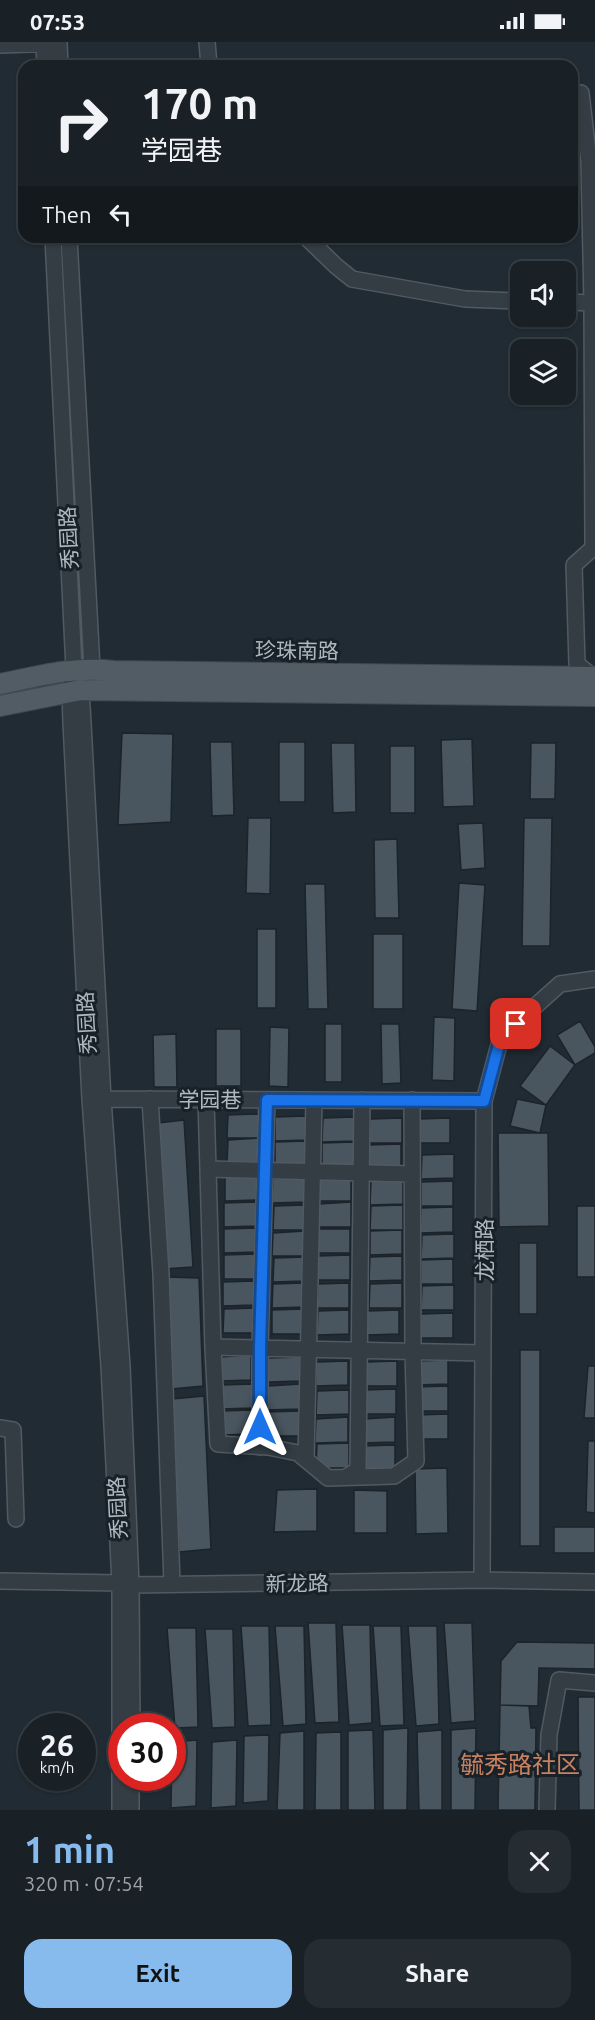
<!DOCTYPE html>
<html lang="en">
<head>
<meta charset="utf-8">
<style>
  :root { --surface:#192026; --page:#262d32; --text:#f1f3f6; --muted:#9fa3a7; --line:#373e43; --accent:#87bbed }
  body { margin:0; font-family:Ubuntu,"Noto Sans SC",sans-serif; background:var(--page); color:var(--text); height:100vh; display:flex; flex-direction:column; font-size:22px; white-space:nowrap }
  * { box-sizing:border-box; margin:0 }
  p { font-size:20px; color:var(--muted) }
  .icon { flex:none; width:33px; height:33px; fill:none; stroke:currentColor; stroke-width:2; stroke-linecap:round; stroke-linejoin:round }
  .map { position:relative; height:1768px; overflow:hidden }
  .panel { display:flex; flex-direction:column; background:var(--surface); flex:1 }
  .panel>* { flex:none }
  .top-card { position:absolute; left:18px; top:18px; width:560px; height:183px; border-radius:18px; box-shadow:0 2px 4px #0004,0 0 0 2px var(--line); background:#192026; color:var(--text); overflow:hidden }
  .tools { position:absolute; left:510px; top:219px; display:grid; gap:12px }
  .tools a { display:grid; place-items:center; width:66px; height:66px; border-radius:12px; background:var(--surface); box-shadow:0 2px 4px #0004,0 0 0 2px var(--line); font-size:30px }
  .speed { position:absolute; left:18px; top:1671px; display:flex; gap:12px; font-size:30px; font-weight:700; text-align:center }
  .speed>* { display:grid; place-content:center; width:78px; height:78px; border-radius:50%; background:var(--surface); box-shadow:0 2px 4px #0004,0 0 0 2px var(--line); line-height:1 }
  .speed small { font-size:15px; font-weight:400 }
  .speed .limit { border:9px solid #d22; background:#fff; color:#111 }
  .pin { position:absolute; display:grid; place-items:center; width:51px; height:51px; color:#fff; margin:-26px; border-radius:12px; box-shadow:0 3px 9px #0006 }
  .me { position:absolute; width:66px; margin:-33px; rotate:0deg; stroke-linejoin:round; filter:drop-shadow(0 0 4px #0008) }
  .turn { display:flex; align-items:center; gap:21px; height:126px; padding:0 24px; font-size:27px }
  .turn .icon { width:78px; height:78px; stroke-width:2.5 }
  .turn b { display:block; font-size:42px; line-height:51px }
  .then { display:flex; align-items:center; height:57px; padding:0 24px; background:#0003; gap:12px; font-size:22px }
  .round { display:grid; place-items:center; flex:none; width:63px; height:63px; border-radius:18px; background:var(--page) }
  .head { display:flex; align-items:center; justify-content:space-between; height:102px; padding:0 24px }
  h1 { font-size:36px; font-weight:700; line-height:45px; color:var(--accent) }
  .cta { display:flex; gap:12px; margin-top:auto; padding:12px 24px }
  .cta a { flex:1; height:69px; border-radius:18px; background:var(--accent); color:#111; font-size:24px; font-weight:700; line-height:69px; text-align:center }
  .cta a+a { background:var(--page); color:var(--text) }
  .status { display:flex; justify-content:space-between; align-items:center; height:42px; padding:0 30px; background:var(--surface); direction:ltr }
  .status svg { height:16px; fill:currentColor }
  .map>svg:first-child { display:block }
  .building { fill:#49565f; stroke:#1b232b; stroke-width:1.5 }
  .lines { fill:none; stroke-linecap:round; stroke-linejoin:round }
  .minor-casing { stroke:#515a62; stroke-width:18 }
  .major-casing { stroke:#404851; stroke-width:22 }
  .minor { stroke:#343d44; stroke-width:15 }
  .major { stroke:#525c64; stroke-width:20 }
  .route-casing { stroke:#114b97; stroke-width:15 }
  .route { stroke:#1a73e8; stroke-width:10 }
  .labels { text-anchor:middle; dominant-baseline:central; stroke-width:6; stroke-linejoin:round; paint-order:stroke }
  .street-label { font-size:21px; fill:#aeb8c1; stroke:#192128 }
  .quarter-label { font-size:24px; fill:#c88262; stroke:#192128 }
</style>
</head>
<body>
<div class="status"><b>07:53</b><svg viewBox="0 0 49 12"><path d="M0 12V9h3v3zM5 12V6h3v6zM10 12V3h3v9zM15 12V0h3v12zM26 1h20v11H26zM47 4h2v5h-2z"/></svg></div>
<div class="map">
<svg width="595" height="1768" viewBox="0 0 595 1768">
  <rect width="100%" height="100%" fill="#212b33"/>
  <path class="building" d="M 122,691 L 173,692 L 171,780 L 118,783 Z
    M 472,697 L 474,764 L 443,765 L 441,698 Z
    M 210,700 L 232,700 L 234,773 L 212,774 Z
    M 279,700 L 305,700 L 305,760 L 279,760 Z
    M 331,701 L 355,701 L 356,770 L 333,771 Z
    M 531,701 L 556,701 L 555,757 L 530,757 Z
    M 390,704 L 415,704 L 415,771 L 390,771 Z
    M 248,776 L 271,776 L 270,852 L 246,851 Z
    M 524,776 L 552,776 L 550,904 L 522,904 Z
    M 483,781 L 485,826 L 461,828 L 458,782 Z
    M 397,797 L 399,876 L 375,876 L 374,798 Z
    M 459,841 L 485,843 L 477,969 L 452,967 Z
    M 305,842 L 325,842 L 328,967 L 308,967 Z
    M 257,887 L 276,887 L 276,966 L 257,966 Z
    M 373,892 L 403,892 L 403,967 L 373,967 Z
    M 434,975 L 455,976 L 454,1039 L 432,1038 Z
    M 580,979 L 595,1005 L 595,1011 L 575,1023 L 557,993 Z
    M 325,982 L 342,982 L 342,1040 L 325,1040 Z
    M 381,982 L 399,982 L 401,1041 L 382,1042 Z
    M 270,985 L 289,986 L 288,1045 L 269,1044 Z
    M 216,987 L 241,987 L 241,1044 L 216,1044 Z
    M 176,992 L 177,1045 L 154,1045 L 153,993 Z
    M 550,1004 L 575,1023 L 546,1063 L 520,1044 Z
    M 517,1057 L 546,1063 L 540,1091 L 510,1084 Z
    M 259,1072 L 259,1096 L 227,1096 L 228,1073 Z
    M 307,1074 L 307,1098 L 275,1099 L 275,1075 Z
    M 355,1075 L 355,1099 L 322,1100 L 323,1076 Z
    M 402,1076 L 402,1101 L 369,1101 L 370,1077 Z
    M 450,1076 L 450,1101 L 417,1101 L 418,1077 Z
    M 184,1078 L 193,1225 L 163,1227 L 158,1081 Z
    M 498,1091 L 548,1091 L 549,1184 L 499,1185 Z
    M 259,1096 L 259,1121 L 227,1122 L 228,1098 Z
    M 307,1099 L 307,1123 L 275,1124 L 275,1100 Z
    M 354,1100 L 354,1124 L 322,1125 L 322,1101 Z
    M 401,1102 L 401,1127 L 368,1127 L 369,1103 Z
    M 454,1112 L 454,1136 L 421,1137 L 422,1113 Z
    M 257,1134 L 257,1158 L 225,1159 L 225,1135 Z
    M 351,1134 L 351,1159 L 318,1159 L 319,1135 Z
    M 305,1136 L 305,1160 L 272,1161 L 273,1137 Z
    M 403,1137 L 403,1162 L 370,1163 L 371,1139 Z
    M 453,1139 L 453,1164 L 421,1164 L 421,1140 Z
    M 256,1160 L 256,1184 L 224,1185 L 224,1161 Z
    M 351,1160 L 351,1185 L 319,1185 L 319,1162 Z
    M 305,1163 L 305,1188 L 273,1188 L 274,1164 Z
    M 403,1163 L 403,1188 L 370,1188 L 371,1164 Z
    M 577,1164 L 595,1164 L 595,1235 L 577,1235 Z
    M 453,1165 L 453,1190 L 420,1191 L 421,1166 Z
    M 256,1186 L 256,1210 L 224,1211 L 224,1187 Z
    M 318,1187 L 350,1187 L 350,1211 L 318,1211 Z
    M 402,1188 L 402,1212 L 370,1213 L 370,1189 Z
    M 305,1189 L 305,1214 L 272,1214 L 273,1191 Z
    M 454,1192 L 454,1216 L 421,1217 L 422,1193 Z
    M 519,1201 L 537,1201 L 537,1272 L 519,1272 Z
    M 256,1212 L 256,1237 L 224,1237 L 224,1213 Z
    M 350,1213 L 350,1238 L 318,1238 L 318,1214 Z
    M 402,1214 L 402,1238 L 369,1239 L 370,1215 Z
    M 305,1215 L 305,1239 L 273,1240 L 274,1216 Z
    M 453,1217 L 453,1242 L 421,1242 L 421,1218 Z
    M 166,1235 L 199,1236 L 203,1344 L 171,1347 Z
    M 255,1239 L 255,1263 L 223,1264 L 223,1240 Z
    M 305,1241 L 305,1265 L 272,1266 L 273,1242 Z
    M 349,1241 L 349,1266 L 317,1266 L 318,1242 Z
    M 402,1241 L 402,1266 L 369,1266 L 370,1242 Z
    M 454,1243 L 454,1268 L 421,1268 L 422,1244 Z
    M 255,1266 L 255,1291 L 223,1291 L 224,1267 Z
    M 304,1267 L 304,1292 L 272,1292 L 272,1268 Z
    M 349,1268 L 349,1292 L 317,1293 L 318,1269 Z
    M 399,1268 L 399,1292 L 367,1293 L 367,1269 Z
    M 453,1271 L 453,1296 L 420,1296 L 421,1272 Z
    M 520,1308 L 540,1308 L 540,1504 L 520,1504 Z
    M 251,1313 L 251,1338 L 219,1339 L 220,1315 Z
    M 300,1315 L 300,1339 L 268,1340 L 268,1316 Z
    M 448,1318 L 448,1342 L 416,1343 L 416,1319 Z
    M 348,1319 L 348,1343 L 316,1344 L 316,1320 Z
    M 397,1319 L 397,1344 L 365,1344 L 366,1320 Z
    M 588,1324 L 595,1324 L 595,1376 L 584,1376 Z
    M 253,1342 L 253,1366 L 220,1367 L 221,1343 Z
    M 300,1342 L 300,1367 L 267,1368 L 268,1344 Z
    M 448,1344 L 448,1369 L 416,1369 L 416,1345 Z
    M 396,1347 L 396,1372 L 364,1372 L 364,1348 Z
    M 349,1348 L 349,1372 L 316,1373 L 317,1349 Z
    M 204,1354 L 211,1507 L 179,1510 L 172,1357 Z
    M 253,1368 L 253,1392 L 220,1393 L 221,1369 Z
    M 299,1369 L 299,1394 L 267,1394 L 267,1370 Z
    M 448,1372 L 448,1397 L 416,1397 L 417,1373 Z
    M 348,1375 L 348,1400 L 315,1401 L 316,1377 Z
    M 395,1375 L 395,1400 L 363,1401 L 364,1377 Z
    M 588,1399 L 595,1399 L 595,1471 L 586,1470 Z
    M 349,1401 L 349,1426 L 316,1426 L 317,1402 Z
    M 395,1403 L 395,1427 L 363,1428 L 363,1404 Z
    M 447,1426 L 448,1491 L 416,1492 L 415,1427 Z
    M 317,1447 L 317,1489 L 274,1490 L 277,1448 Z
    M 354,1448 L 387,1449 L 387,1491 L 354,1491 Z
    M 554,1485 L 595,1485 L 595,1511 L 554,1511 Z
    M 308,1581 L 336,1581 L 339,1680 L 315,1681 Z
    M 444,1581 L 472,1581 L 475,1679 L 451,1681 Z
    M 342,1583 L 370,1583 L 372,1681 L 349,1683 Z
    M 241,1584 L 269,1584 L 271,1683 L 248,1684 Z
    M 275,1584 L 304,1584 L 306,1682 L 283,1684 Z
    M 373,1584 L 401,1584 L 404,1683 L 380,1684 Z
    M 408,1584 L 437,1584 L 439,1682 L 416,1684 Z
    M 167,1586 L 196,1586 L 198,1685 L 175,1686 Z
    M 205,1587 L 233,1587 L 235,1685 L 212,1686 Z
    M 517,1600 L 595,1601 L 595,1627 L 539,1626 L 538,1664 L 500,1663 L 501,1619 Z
    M 578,1655 L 595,1655 L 595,1768 L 579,1768 Z
    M 500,1663 L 529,1664 L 531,1686 L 536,1686 L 535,1768 L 498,1768 Z
    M 408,1686 L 407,1768 L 383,1768 L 383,1688 Z
    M 476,1686 L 475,1768 L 451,1768 L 451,1688 Z
    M 373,1688 L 375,1768 L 348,1768 L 348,1689 Z
    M 442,1688 L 442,1768 L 419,1768 L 417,1690 Z
    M 304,1689 L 304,1768 L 277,1768 L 280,1691 Z
    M 341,1690 L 341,1768 L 315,1768 L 316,1691 Z
    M 269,1693 L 268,1759 L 243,1761 L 244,1694 Z
    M 197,1698 L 196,1764 L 171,1766 L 172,1700 Z
    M 237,1698 L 236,1764 L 211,1766 L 212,1700 Z"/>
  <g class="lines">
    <defs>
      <path id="minor" d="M 44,0 L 45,24
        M 59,0 L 60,24
        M 207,0 L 209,24
        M 0,3 L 59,1
        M 581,51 L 589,120 L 592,261 L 593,506 L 574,523 L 577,622 L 593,635
        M 53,195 L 74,627 L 70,650 L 71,681 L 90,1057 L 109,1324 L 120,1541 L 120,1768
        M 69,195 L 92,626 L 81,648 L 83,681 L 103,1057 L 122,1324 L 131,1543 L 132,1684
        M 306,195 L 336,224 L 352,237 L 465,257 L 520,259
        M 566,260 L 595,261
        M 93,1057 L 484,1059
        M 150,1057 L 161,1232 L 172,1542
        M 206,1057 L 213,1305 L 218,1402 L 268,1405 L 298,1411 L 328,1436 L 394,1434 L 416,1419 L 413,1310 L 412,1058
        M 208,1127 L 412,1132
        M 213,1305 L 483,1311
        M 0,1386 L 13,1388 L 16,1477
        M 260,1405 L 260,1306 L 267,1058
        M 306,1418 L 314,1058
        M 346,1435 L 358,1428 L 362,1058
        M 482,1538 L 484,1059 L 501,995 L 560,942 L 595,937
        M 0,1539 L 120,1541 L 131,1543 L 482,1538 L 595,1540
        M 131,1768 L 131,1736
        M 547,1768 L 549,1693 L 559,1638 L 595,1641"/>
      <path id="major" d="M 0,642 C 38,634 75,624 113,629 L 595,635
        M 0,664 L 81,648 L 595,654"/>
    </defs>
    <use href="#minor" class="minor-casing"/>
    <use href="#major" class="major-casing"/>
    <use href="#minor" class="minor"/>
    <use href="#major" class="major"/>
  </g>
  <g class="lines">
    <defs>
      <path id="route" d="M 260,1385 L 260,1306 L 267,1058 L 484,1059 L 501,995 L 516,982"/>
    </defs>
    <use href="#route" class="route-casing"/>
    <use href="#route" class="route"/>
  </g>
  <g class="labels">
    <g class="street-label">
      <text transform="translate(68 496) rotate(-93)">秀园路</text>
      <text transform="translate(297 608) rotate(1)">珍珠南路</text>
      <text transform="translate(86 981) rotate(-93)">秀园路</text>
      <text x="210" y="1057">学园巷</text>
      <text transform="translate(484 1208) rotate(-90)">龙栖路</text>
      <text transform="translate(117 1466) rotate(-93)">秀园路</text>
      <text transform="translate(297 1541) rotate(-1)">新龙路</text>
    </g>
    <g class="quarter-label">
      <text x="520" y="1722">毓秀路社区</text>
    </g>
  </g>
</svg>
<div class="tools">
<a><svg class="icon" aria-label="sound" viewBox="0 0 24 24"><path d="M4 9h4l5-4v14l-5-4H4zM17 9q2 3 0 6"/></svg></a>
<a><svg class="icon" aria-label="layers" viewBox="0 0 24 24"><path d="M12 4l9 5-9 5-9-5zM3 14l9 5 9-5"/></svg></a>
</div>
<div class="speed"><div>26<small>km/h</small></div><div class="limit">30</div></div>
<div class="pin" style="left:516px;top:982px;background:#d93025"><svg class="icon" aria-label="arrive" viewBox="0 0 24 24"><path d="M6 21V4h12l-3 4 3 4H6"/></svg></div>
<svg class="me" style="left:260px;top:1385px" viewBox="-20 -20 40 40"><path d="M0-17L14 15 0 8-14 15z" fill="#1a73e8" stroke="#fff" stroke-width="4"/></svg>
<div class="top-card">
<div class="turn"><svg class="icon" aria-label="right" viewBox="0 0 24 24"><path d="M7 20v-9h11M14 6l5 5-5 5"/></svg><div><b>170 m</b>学园巷</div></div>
<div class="then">Then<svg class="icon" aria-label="left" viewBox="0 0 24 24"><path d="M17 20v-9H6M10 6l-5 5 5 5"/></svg></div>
</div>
</div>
<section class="panel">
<div class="head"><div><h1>1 min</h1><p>320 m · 07:54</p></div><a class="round"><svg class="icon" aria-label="close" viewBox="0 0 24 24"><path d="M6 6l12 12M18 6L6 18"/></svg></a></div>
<div class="cta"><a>Exit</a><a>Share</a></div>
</section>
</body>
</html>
